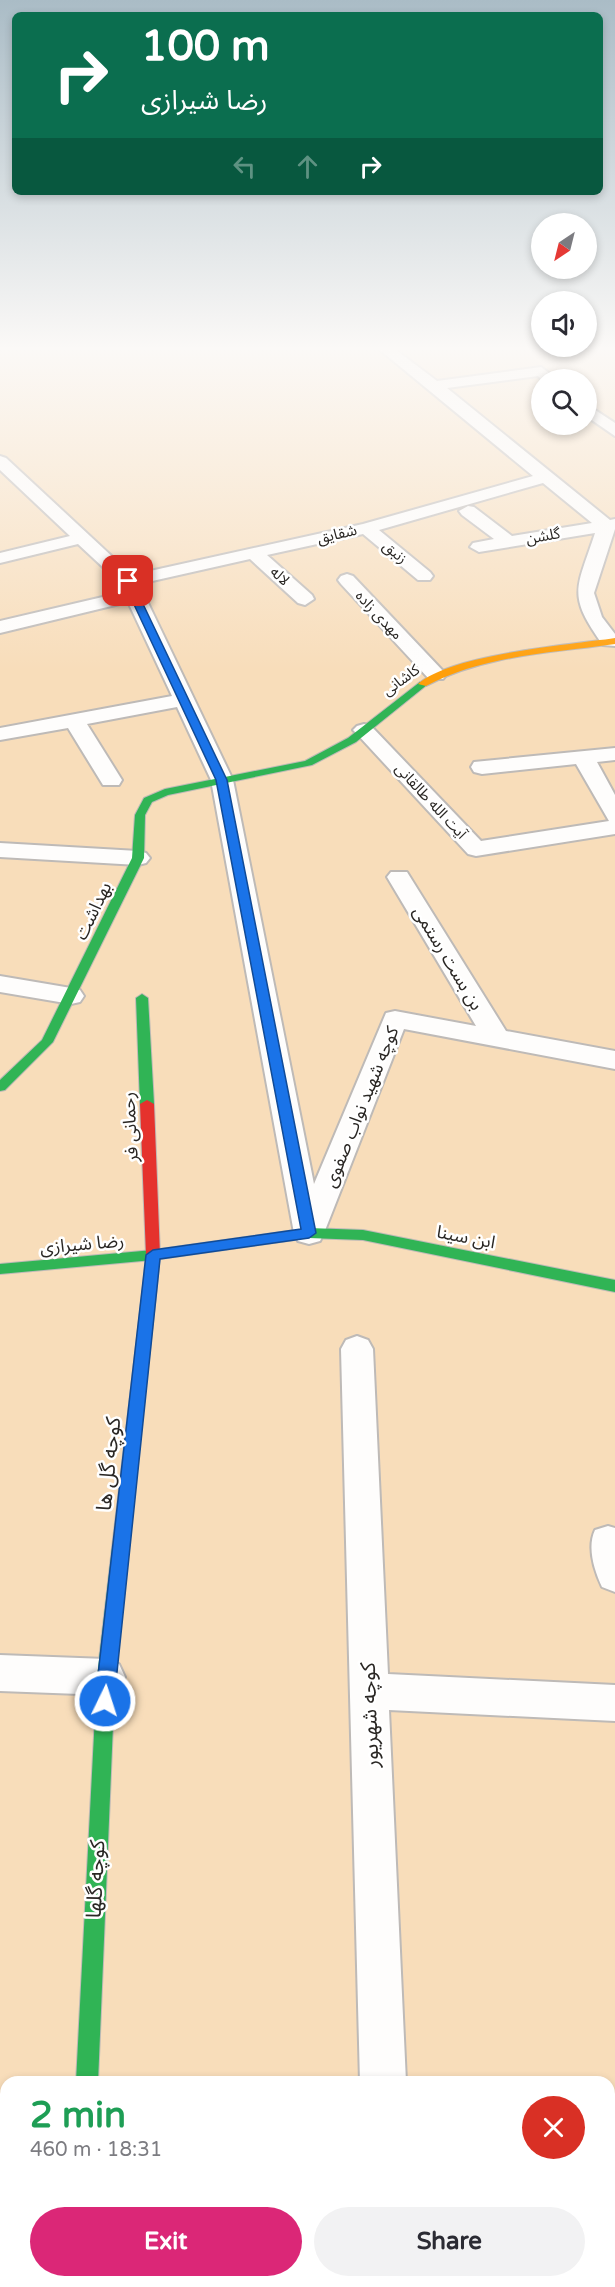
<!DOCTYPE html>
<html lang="en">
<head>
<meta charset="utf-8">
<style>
  :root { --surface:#fff; --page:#f2f2f3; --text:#2b2b33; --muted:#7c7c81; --accent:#db2777 }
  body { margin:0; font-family:"Varela Round","Noto Sans Arabic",sans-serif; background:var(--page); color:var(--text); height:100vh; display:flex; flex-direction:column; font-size:22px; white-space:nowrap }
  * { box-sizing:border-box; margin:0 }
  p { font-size:20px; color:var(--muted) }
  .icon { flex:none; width:33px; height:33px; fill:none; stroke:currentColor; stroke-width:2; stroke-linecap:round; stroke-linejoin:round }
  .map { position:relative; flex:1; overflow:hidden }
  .sheet { position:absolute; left:0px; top:2076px; width:615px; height:212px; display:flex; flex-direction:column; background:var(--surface); border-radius:18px 18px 0 0; box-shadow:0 3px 9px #0003 }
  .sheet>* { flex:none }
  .top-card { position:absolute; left:12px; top:12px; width:591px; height:183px; border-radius:9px; box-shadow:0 3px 9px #0003; background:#0b6e4f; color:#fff; overflow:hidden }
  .needle { width:39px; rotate:215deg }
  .tools { position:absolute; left:531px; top:213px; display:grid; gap:12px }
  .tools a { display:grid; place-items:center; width:66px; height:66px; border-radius:50%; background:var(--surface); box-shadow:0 3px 9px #0003; font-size:30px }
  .pin { position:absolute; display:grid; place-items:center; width:51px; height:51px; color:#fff; margin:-26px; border-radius:12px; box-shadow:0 3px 9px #0006 }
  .me { position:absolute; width:66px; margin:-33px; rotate:4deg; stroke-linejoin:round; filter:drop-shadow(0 0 4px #0008) }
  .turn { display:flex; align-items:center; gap:21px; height:126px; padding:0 30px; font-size:27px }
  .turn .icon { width:78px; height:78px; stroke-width:2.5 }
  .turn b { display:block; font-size:42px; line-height:51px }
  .lanes { display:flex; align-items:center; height:57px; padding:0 30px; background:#0003; justify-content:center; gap:30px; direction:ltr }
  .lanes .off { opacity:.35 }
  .round { display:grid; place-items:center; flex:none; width:63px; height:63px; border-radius:32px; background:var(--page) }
  .summary { display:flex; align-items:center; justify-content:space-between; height:102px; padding:0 30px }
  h1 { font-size:36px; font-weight:800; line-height:45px; color:#1e9e55 }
  .action { display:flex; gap:12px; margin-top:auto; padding:12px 30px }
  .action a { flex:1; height:69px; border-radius:36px; background:var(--accent); color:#fff; font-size:24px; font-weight:800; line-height:69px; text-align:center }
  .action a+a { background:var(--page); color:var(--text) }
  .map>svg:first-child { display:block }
  .green { fill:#f8ddba; fill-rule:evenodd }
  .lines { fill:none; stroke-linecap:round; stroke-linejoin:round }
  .street-casing { stroke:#bebab7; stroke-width:4 }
  .fast-casing { stroke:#bebab7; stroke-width:2 }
  .slow-casing { stroke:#bebab7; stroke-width:2 }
  .jam-casing { stroke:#bebab7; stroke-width:2 }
  .street { fill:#fefdfc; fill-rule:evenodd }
  .fast { fill:#30b455; fill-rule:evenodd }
  .slow { fill:#ff9f0a; fill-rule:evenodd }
  .jam { fill:#e5322d; fill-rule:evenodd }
  .route { fill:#1a73e8; stroke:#114b97; stroke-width:1.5 }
  .labels { text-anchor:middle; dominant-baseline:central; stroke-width:5; stroke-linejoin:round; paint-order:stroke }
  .far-street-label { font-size:15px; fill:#2a2724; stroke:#fff }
  .street-label { font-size:18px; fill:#2a2724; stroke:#fff }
  .near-street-label { font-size:21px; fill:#2a2724; stroke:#fff }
</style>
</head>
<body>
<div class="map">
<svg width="615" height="2287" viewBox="0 0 615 2287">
  <rect width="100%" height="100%" fill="#f7f2ed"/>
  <path class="green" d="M 0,350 L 615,350 L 615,2287 L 0,2287 ZM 542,380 L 586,380 L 586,424 L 542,424 ZM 6,2082 L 609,2082 L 609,2282 L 6,2282 Z"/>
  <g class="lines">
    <defs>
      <path id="street" d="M 380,350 L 396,350 L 437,381 L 541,367 L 559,380 L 542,380 L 538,376 L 447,388 L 610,520 L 615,519 L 615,529 L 594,593 L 602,617 L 615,634 L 615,646 L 603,645 C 566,594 577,589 595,533 L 479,552 L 470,547 L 473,543 L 494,539 L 462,515 L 459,511 L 468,506 L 474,507 L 512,536 L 592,523 L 543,483 L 379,530 L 430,572 L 433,576 L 430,580 L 418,580 L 363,534 L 267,555 L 312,595 L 314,599 L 305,605 L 298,603 L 250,559 L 139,584 L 233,780 L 314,1184 L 386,1013 L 395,1011 L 476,1026 L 387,877 L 391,872 L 407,872 L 506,1031 L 615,1051 L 615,1069 L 404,1029 L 324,1233 L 320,1241 L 309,1244 L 298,1241 L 294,1233 L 211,780 L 177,707 L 87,724 L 122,780 L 119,785 L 103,785 L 68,728 L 0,740 L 0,728 L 172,696 L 128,602 L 0,633 L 0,621 L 124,592 L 120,583 L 78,544 L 0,563 L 0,553 L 70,536 L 0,470 L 0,456 L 6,458 L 132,575 L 363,524 L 533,476 Z
        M 586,404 L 615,423 L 615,436 L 586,416 Z
        M 347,574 L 353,576 L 443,671 L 446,675 L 443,679 L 429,679 L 341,584 L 338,580 L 341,576 Z
        M 364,724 L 371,726 L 481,841 L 609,821 L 576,764 L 482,774 L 474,772 L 471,767 L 474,762 L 615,748 L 615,760 L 597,762 L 615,795 L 615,834 L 476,856 L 468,854 L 357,734 L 353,730 L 357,726 Z
        M 0,843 L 138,851 L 146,853 L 150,858 L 146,863 L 138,865 L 0,857 Z
        M 0,976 L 71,988 L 80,990 L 84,996 L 80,1002 L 71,1004 L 0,992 Z
        M 357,1336 L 368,1340 L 373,1349 L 388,1674 L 615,1685 L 615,1721 L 389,1710 L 406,2082 L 360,2082 L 341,1349 L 346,1340 Z
        M 608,1526 L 615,1528 L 615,1592 L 602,1587 C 594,1570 587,1547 595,1530 Z
        M 0,1655 L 106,1659 L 119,1664 L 125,1677 L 119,1690 L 106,1695 L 0,1691 Z
        M 615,2162 L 615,2210 L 609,2213 L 609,2165 Z
        M 54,2282 L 102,2282 L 103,2287 L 53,2287 Z
        M 367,2282 L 415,2282 L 416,2287 L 366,2287 Z
        M 425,2282 L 480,2282 L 478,2287 L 422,2287 Z"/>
      <path id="fast" d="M 420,682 L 428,684 L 356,742 L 312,765 L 168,795 L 152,802 L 145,815 L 144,858 L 53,1042 L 5,1090 L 0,1091 L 0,1080 L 42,1040 L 132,858 L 135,815 L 144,798 L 165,789 L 305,761 L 348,738 Z
        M 142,994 L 148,998 L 154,1104 L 147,1108 L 140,1104 L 136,998 Z
        M 309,1228 L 363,1230 L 615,1280 L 615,1292 L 363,1240 L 309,1238 L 153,1260 L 0,1274 L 0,1264 L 153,1250 Z
        M 120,1541 L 126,1543 L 128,1548 L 115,1677 L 98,2082 L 76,2082 L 97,1677 L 112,1548 L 114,1543 Z"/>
      <path id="slow" d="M 615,638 L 615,644 C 552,653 484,655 426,686 L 418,684 C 451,654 569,645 615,638 Z
        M 150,1280 L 155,1282 L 157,1286 L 128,1548 L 126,1553 L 120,1555 L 114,1553 L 112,1548 L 143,1286 L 145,1282 Z"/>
      <path id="jam" d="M 147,1100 L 154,1104 L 160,1255 L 157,1286 L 155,1290 L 145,1290 L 143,1286 L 146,1255 L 140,1104 Z"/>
    </defs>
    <use href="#street" class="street-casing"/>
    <use href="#fast" class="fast-casing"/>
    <use href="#slow" class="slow-casing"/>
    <use href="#jam" class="jam-casing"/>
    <use href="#street" class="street"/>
    <use href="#fast" class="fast"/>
    <use href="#slow" class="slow"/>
    <use href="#jam" class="jam"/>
  </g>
  <linearGradient id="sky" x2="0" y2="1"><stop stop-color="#aabcc6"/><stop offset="0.52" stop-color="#fbf9f7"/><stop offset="1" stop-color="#fbf9f7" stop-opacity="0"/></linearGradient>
  <rect width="615" height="670" fill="url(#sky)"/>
  <path class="route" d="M 128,579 L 132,581 L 227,780 L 316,1233 L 309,1238 L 160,1259 L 114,1701 L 111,1707 L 105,1709 L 98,1707 L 95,1701 L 146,1255 L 153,1250 L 301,1229 L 216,780 L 123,581 Z"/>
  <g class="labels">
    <g class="far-street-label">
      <text transform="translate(337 534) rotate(-13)">شقایق</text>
      <text transform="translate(543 536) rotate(-10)">گلشن</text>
      <text transform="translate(395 552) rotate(40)">زنبق</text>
      <text transform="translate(280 576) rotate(42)">لاله</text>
      <text transform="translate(379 615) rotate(47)">مهدی زاده</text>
      <text transform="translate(401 680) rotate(-36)">کاشانی</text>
      <text transform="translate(431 801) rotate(47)">آیت الله طالقانی</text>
    </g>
    <g class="street-label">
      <text transform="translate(93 911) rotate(-64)">بهداشت</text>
      <text transform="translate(448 958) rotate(59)">بن بست رستمی</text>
      <text transform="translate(361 1107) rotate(-68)">کوچه شهید نواب صفوی</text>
      <text transform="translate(130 1127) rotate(-93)">رحمانی فر</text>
      <text transform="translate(466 1237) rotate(11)">ابن سینا</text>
      <text transform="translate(82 1244) rotate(-5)">رضا شیرازی</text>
    </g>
    <g class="near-street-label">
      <text transform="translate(109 1464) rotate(-84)">کوچه گل ها</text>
      <text transform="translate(370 1715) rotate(-92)">کوچه شهریور</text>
      <text transform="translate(96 1879) rotate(-87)">کوچه گلها</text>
    </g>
  </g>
</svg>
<div class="tools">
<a><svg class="needle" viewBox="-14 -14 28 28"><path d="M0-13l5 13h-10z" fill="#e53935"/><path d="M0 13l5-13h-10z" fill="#7c7c81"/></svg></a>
<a><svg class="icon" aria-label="sound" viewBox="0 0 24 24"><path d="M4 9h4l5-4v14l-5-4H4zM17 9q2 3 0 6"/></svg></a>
<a><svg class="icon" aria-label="search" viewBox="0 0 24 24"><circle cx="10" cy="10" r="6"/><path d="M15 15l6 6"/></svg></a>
</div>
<div class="pin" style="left:128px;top:581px;background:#d93025"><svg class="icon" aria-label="arrive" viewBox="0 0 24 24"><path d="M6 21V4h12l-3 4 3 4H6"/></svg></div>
<svg class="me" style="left:105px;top:1701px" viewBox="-20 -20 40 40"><circle r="17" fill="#1a73e8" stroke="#fff" stroke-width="3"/><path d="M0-11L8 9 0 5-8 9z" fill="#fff"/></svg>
<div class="top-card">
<div class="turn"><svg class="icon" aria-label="right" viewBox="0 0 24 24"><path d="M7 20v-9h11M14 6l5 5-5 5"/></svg><div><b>100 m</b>رضا شیرازی</div></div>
<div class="lanes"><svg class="icon off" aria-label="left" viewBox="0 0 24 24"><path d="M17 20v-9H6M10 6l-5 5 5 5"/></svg><svg class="icon off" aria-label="ahead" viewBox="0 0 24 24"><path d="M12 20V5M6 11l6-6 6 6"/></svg><svg class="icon" aria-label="right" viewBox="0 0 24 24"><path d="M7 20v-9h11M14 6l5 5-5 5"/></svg></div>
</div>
<section class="sheet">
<div class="summary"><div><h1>2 min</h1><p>460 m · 18:31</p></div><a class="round" style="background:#d93025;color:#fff"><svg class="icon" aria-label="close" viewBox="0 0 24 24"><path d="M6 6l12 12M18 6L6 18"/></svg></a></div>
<div class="action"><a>Exit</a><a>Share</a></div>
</section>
</div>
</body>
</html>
